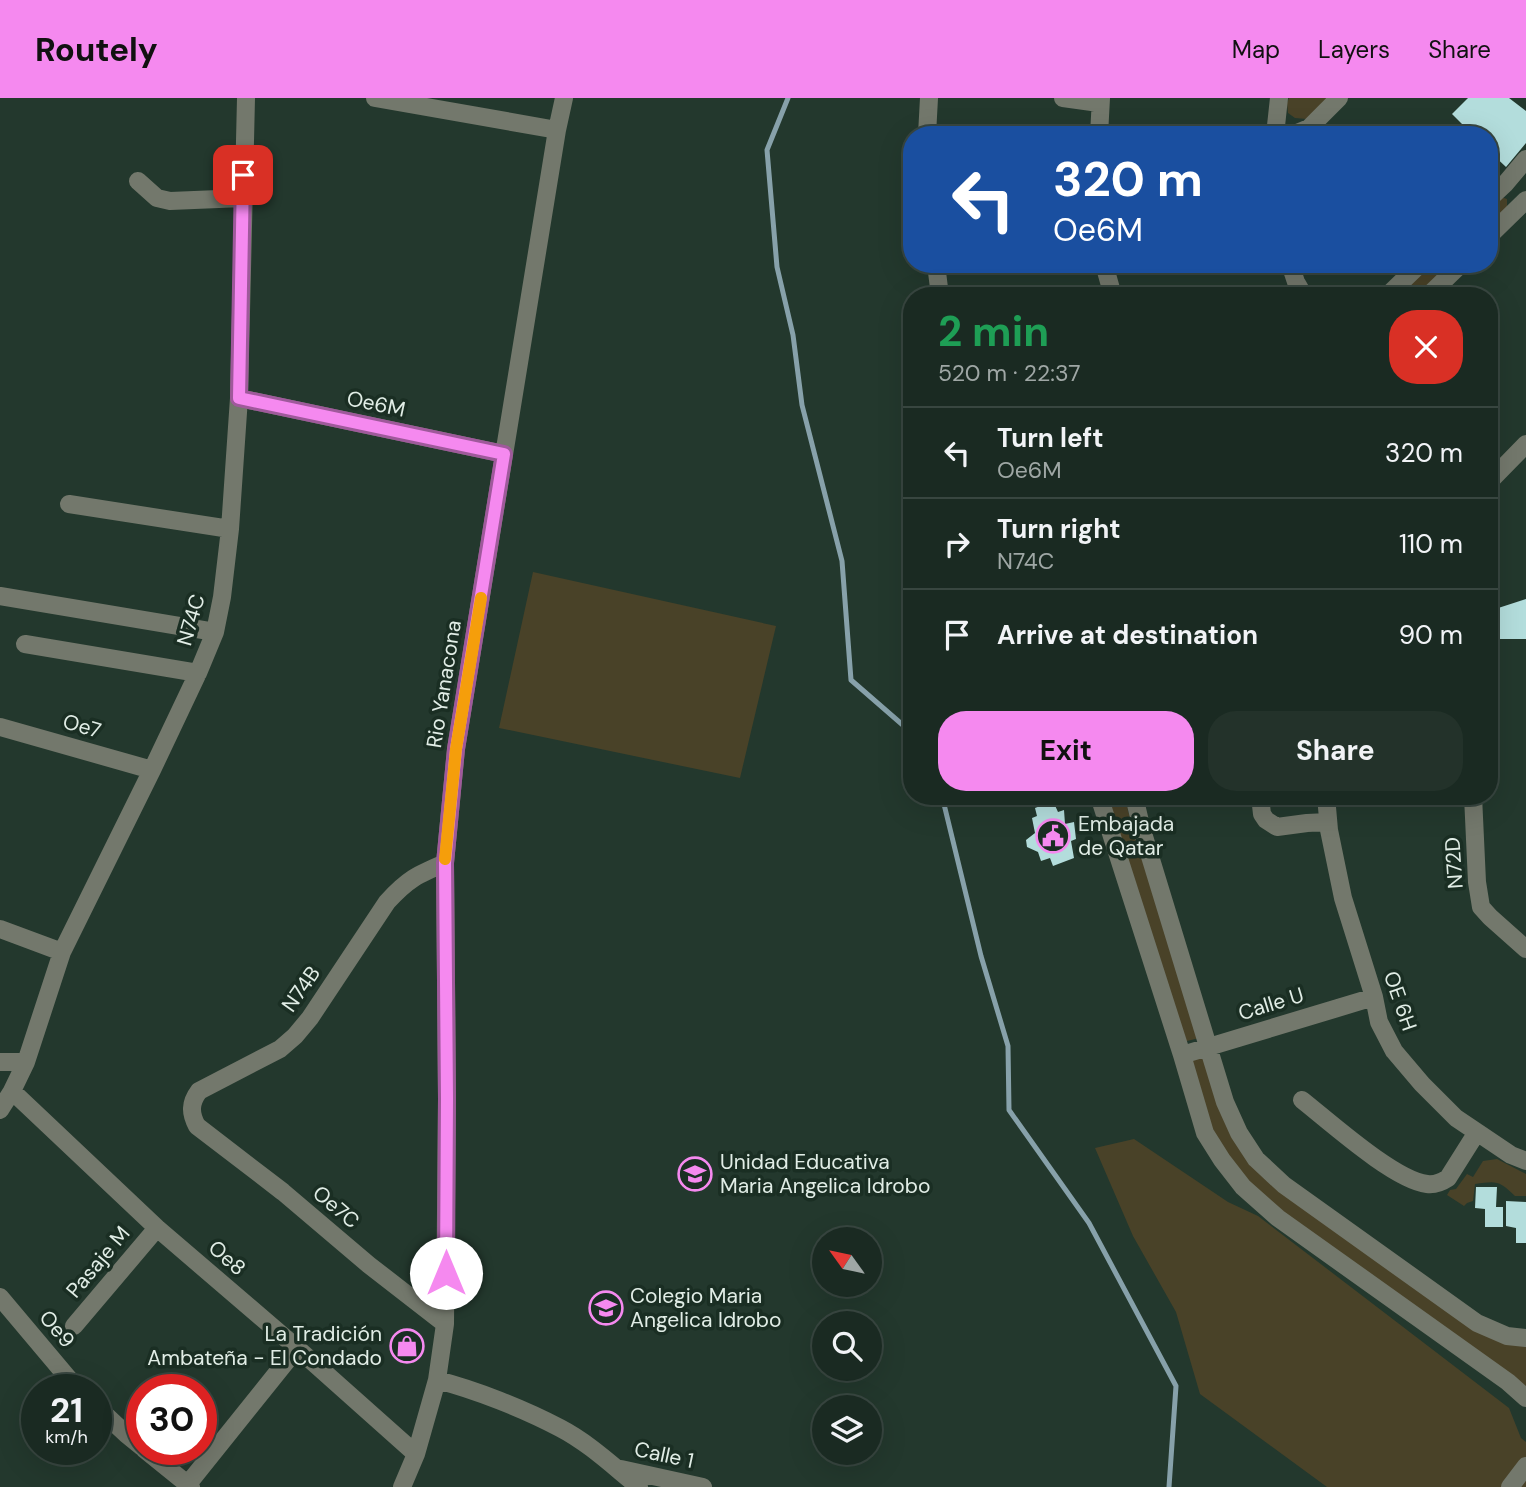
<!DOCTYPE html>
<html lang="en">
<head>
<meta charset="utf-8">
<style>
  :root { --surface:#1a2a22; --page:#23322a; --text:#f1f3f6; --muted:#9fa7a5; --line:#384640; --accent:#f589ef }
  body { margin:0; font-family:"DM Sans",sans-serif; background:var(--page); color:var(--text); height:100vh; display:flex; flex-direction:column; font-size:26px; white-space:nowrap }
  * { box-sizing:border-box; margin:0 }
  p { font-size:23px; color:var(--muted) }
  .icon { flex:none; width:38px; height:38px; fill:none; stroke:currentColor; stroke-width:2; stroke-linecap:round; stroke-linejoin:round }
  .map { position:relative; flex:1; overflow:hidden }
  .details { position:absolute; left:903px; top:189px; width:595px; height:518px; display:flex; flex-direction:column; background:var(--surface); border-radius:28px; box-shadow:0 7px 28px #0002,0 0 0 2px var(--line) }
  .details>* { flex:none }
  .guide { position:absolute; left:903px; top:28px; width:595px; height:147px; border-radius:28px; box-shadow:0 7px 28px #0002,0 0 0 2px var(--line); background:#1a4fa0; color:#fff; overflow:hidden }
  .needle { width:46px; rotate:303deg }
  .tools { position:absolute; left:812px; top:1129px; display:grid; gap:14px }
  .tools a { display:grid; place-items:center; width:70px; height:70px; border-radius:50%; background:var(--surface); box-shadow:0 7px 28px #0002,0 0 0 2px var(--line); font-size:35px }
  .speed { position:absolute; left:21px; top:1276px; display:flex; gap:14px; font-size:35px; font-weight:700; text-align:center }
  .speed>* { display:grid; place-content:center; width:91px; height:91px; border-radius:50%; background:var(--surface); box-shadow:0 7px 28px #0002,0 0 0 2px var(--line); line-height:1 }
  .speed small { font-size:18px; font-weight:400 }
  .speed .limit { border:10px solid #d22; background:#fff; color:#111 }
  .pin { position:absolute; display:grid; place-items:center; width:60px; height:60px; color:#fff; margin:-30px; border-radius:14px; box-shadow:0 4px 10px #0006 }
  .me { position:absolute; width:77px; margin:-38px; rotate:0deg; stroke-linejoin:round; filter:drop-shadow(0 0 5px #0008) }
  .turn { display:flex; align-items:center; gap:24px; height:147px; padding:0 35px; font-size:32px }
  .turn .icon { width:91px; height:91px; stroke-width:2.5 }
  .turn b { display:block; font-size:49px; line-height:60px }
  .round { display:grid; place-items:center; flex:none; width:74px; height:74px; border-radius:28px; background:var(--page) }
  .overview { display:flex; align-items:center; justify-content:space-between; height:119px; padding:0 35px }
  h1 { font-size:42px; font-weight:700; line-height:52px; color:#1e9e55 }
  .action { display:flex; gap:14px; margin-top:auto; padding:14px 35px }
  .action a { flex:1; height:80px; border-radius:28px; background:var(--accent); color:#111; font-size:28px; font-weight:700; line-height:80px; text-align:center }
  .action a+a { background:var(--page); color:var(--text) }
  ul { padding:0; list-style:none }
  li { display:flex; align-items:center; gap:21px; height:91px; padding:0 35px; border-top:2px solid var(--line) }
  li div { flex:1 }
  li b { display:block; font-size:26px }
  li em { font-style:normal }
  header { display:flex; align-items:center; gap:42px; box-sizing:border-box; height:98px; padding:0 35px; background:var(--accent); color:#111 }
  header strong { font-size:33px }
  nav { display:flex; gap:38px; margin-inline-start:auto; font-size:24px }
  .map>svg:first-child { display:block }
  .green { fill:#494228 }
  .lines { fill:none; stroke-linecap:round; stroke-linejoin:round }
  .stream { stroke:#87a1aa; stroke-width:5 }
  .building { fill:#b3dddc }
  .minor { stroke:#73786c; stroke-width:18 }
  .route-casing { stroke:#9f599b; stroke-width:18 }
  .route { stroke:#f589ef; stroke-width:12 }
  .slow { stroke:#f59e0b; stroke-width:12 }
  .labels { text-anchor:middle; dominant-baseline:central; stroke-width:7; stroke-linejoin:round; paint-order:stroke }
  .street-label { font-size:21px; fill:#e1ede6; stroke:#1a2e23 }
  .poi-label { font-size:21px; fill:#e1ede6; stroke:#1a2e23; text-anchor:start }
</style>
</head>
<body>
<header>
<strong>Routely</strong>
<nav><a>Map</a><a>Layers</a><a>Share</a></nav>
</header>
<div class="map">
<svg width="1526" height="1389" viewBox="0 0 1526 1389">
  <rect width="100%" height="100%" fill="#23382d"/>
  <path class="green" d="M 1289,0 L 1328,0 L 1307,21 L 1295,20 L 1288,15 L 1287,5 Z
    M 1498,98 L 1507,101 L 1507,112 L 1489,129 L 1489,107 Z
    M 1427,166 L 1450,166 L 1417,198 L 1394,198 Z
    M 533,474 L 776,528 L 740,680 L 499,630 Z
    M 1107,698 L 1126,698 L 1128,713 L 1199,940 L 1183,944 Z
    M 1204,957 L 1249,1064 L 1526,1248 L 1526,1296 L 1282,1116 L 1248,1086 L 1210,1031 L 1189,960 Z
    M 1134,1041 L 1228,1104 L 1258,1118 L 1509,1310 L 1521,1340 L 1526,1344 L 1526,1389 L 1327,1389 L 1200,1296 L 1176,1214 L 1133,1138 L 1095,1050 Z
    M 1497,1061 L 1526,1076 L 1526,1098 L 1515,1098 C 1499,1082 1496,1083 1475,1086 L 1473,1103 L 1467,1105 L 1464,1108 L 1447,1097 L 1450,1092 L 1456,1091 L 1467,1076 L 1473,1079 L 1483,1063 Z"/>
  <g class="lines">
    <path class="stream" d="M 788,0 L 767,52 L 777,169 L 793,237 L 802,307 L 842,463 L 851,582 L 912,635
      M 942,698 L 981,858 L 1008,948 L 1009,1012 L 1089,1125 L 1176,1288 L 1169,1389"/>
  </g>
  <path class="building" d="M 1468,0 L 1509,0 L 1526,13 L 1526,45 L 1506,69 L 1489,53 L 1489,37 L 1473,37 L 1452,16 Z
    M 1526,501 L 1526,541 L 1489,541 L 1489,513 Z
    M 1053,703 L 1058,714 L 1064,712 L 1065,726 L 1074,724 L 1076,741 L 1071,743 L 1074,760 L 1053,768 L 1050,760 L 1041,763 L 1038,754 L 1027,749 L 1026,742 L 1035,735 L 1032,720 L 1037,718 L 1035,710 Z
    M 1476,1089 L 1497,1089 L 1496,1109 L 1503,1109 L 1503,1129 L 1485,1129 L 1485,1111 L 1475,1110 Z
    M 1506,1103 L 1526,1104 L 1526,1145 L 1516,1145 L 1516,1130 L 1506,1128 Z"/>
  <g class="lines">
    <path class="minor" d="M 375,0 L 557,32
      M 1063,0 L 1099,5
      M 927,37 L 929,0
      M 1099,37 L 1101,0
      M 1275,37 L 1279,0
      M 1292,37 L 1309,30 L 1339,0
      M 138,83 L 157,100 L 170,103 L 243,100
      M 1489,101 L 1505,86 L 1526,61
      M 1489,138 L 1526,102
      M 936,166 L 940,198
      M 1104,166 L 1113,198
      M 1290,166 L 1296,184 L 1304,198
      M 1387,198 L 1420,166
      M 1428,198 L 1461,166
      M 239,300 L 504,356
      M 1489,384 L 1526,346
      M 69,406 L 230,431
      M 0,498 L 215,534
      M 25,546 L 198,575
      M 0,629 L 152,672
      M 1099,698 L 1182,957 L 1205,1035 L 1222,1062 L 1243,1089 L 1278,1120 L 1508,1284 L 1526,1300
      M 1134,698 L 1142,732 L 1225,1004 L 1239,1035 L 1256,1061 L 1284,1087 L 1477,1225 L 1507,1238 L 1526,1240
      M 1260,698 L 1262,716 L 1266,722 L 1277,729 L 1307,725 L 1328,724
      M 1326,698 L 1329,732 L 1343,800 L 1374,899 L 1379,924 L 1394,953 L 1422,986 L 1456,1020 L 1511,1057 L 1526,1063
      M 1473,698 L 1477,784 L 1481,809 L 1490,819 L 1526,851
      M 445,765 C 417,777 408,781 387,804 L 310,920 L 295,938 L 280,951 L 199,993 C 190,1005 190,1015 197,1028 L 283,1094 L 369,1167 L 445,1226
      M 0,831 L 62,854
      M 1182,957 L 1374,899
      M 0,964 L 26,964
      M 12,993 L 157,1130 L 297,1250 L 416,1356
      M 1302,1002 C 1330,1024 1394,1082 1427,1086 C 1435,1087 1442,1084 1448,1080 L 1477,1034
      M 0,1012 L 12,993 L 26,964 L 62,854 L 152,672 L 198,575 L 215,534 L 222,499 L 230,431 L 239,300 L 246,0
      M 0,1199 L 69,1281 L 80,1292
      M 74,1228 L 157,1130
      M 437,1282 C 476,1292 524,1311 560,1330 C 589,1345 614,1369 639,1389
      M 96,1308 L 126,1336 L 142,1349
      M 144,1351 L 191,1389
      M 621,1371 L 703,1389
      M 188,1386 L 297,1250
      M 402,1389 L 416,1356 L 437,1282 L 445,1226 L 447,1000 L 445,765 L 456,651 L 557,32 L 564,0
      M 1510,1389 L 1526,1368"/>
  </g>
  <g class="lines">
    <defs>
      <path id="route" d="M 243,77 L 239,300 L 504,356 L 456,651 L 445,765 L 447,1000 L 446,1175"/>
    </defs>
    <use href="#route" class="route-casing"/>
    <use href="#route" class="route"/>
    <path class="slow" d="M 445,761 L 456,651 L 481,500"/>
  </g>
  <defs>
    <symbol id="civic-ring" viewBox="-11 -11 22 22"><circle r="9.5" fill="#1a2e23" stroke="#f589ef" stroke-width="1.5"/><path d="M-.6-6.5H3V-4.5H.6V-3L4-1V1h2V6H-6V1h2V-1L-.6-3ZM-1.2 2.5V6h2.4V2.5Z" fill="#f589ef"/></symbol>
    <symbol id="university-ring" viewBox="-11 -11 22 22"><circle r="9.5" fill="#1a2e23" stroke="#f589ef" stroke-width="1.5"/><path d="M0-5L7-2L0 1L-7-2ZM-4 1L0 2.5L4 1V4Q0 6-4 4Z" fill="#f589ef"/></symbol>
    <symbol id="school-ring" viewBox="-11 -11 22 22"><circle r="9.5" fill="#1a2e23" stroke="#f589ef" stroke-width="1.5"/><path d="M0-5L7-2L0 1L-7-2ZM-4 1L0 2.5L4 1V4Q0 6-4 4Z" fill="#f589ef"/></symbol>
    <symbol id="shop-ring" viewBox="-11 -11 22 22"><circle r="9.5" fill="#1a2e23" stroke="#f589ef" stroke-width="1.5"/><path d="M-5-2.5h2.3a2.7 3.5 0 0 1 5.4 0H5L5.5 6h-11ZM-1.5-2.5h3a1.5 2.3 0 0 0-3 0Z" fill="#f589ef"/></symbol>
  </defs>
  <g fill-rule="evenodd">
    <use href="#civic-ring" x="1034" y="719" width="38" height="38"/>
    <use href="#university-ring" x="676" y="1057" width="38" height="38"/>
    <use href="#school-ring" x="587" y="1191" width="38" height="38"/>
    <use href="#shop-ring" x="388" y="1229" width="38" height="38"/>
  </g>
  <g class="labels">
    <g class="street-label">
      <text transform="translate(376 306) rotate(12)">Oe6M</text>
      <text transform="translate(191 522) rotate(-74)">N74C</text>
      <text transform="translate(444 586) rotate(-81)">Rio Yanacona</text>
      <text transform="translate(82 628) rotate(16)">Oe7</text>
      <text transform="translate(1454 765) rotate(-94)">N72D</text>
      <text transform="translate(301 891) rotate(-55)">N74B</text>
      <text transform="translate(1400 903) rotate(71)">OE 6H</text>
      <text transform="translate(1271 906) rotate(-17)">Calle U</text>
      <text transform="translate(336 1109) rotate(40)">Oe7C</text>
      <text transform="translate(227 1160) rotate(41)">Oe8</text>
      <text transform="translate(98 1164) rotate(-50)">Pasaje M</text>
      <text transform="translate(57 1231) rotate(50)">Oe9</text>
      <text transform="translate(664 1357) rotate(12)">Calle 1</text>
    </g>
    <g class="poi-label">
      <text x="1078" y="726">Embajada<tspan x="1078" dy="24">de Qatar</tspan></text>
      <text x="720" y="1064">Unidad Educativa<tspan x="720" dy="24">Maria Angelica Idrobo</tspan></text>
      <text x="630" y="1198">Colegio Maria<tspan x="630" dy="24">Angelica Idrobo</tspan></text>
      <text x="382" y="1236" text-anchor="end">La Tradición<tspan x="382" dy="24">Ambateña - El Condado</tspan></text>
    </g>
  </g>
</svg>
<div class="tools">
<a><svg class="needle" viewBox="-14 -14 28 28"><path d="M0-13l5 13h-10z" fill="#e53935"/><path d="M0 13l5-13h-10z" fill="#9fa7a5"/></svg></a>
<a><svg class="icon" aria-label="search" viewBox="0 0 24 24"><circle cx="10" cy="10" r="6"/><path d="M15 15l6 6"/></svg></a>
<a><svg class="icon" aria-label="layers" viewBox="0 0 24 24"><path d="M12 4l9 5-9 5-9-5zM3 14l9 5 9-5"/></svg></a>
</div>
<div class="speed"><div>21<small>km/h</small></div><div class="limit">30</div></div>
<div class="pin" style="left:243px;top:77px;background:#d93025"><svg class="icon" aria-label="arrive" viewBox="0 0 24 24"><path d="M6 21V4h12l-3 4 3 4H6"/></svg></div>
<svg class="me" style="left:446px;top:1175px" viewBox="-20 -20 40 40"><circle r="19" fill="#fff"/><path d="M0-13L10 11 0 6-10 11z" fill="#f589ef"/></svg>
<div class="guide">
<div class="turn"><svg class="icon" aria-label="left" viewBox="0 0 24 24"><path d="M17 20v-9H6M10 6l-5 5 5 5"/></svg><div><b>320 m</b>Oe6M</div></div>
</div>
<section class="details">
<div class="overview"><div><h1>2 min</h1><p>520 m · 22:37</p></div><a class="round" style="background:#d93025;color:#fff"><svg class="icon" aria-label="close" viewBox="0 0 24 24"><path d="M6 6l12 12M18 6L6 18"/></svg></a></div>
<ul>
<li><svg class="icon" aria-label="left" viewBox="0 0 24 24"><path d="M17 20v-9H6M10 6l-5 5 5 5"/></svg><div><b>Turn left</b><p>Oe6M</p></div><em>320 m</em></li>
<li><svg class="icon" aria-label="right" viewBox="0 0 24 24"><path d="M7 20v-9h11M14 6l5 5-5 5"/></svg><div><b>Turn right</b><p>N74C</p></div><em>110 m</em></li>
<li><svg class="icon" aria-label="arrive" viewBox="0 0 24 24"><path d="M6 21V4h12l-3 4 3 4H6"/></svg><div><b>Arrive at destination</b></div><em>90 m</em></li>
</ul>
<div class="action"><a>Exit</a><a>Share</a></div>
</section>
</div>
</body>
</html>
